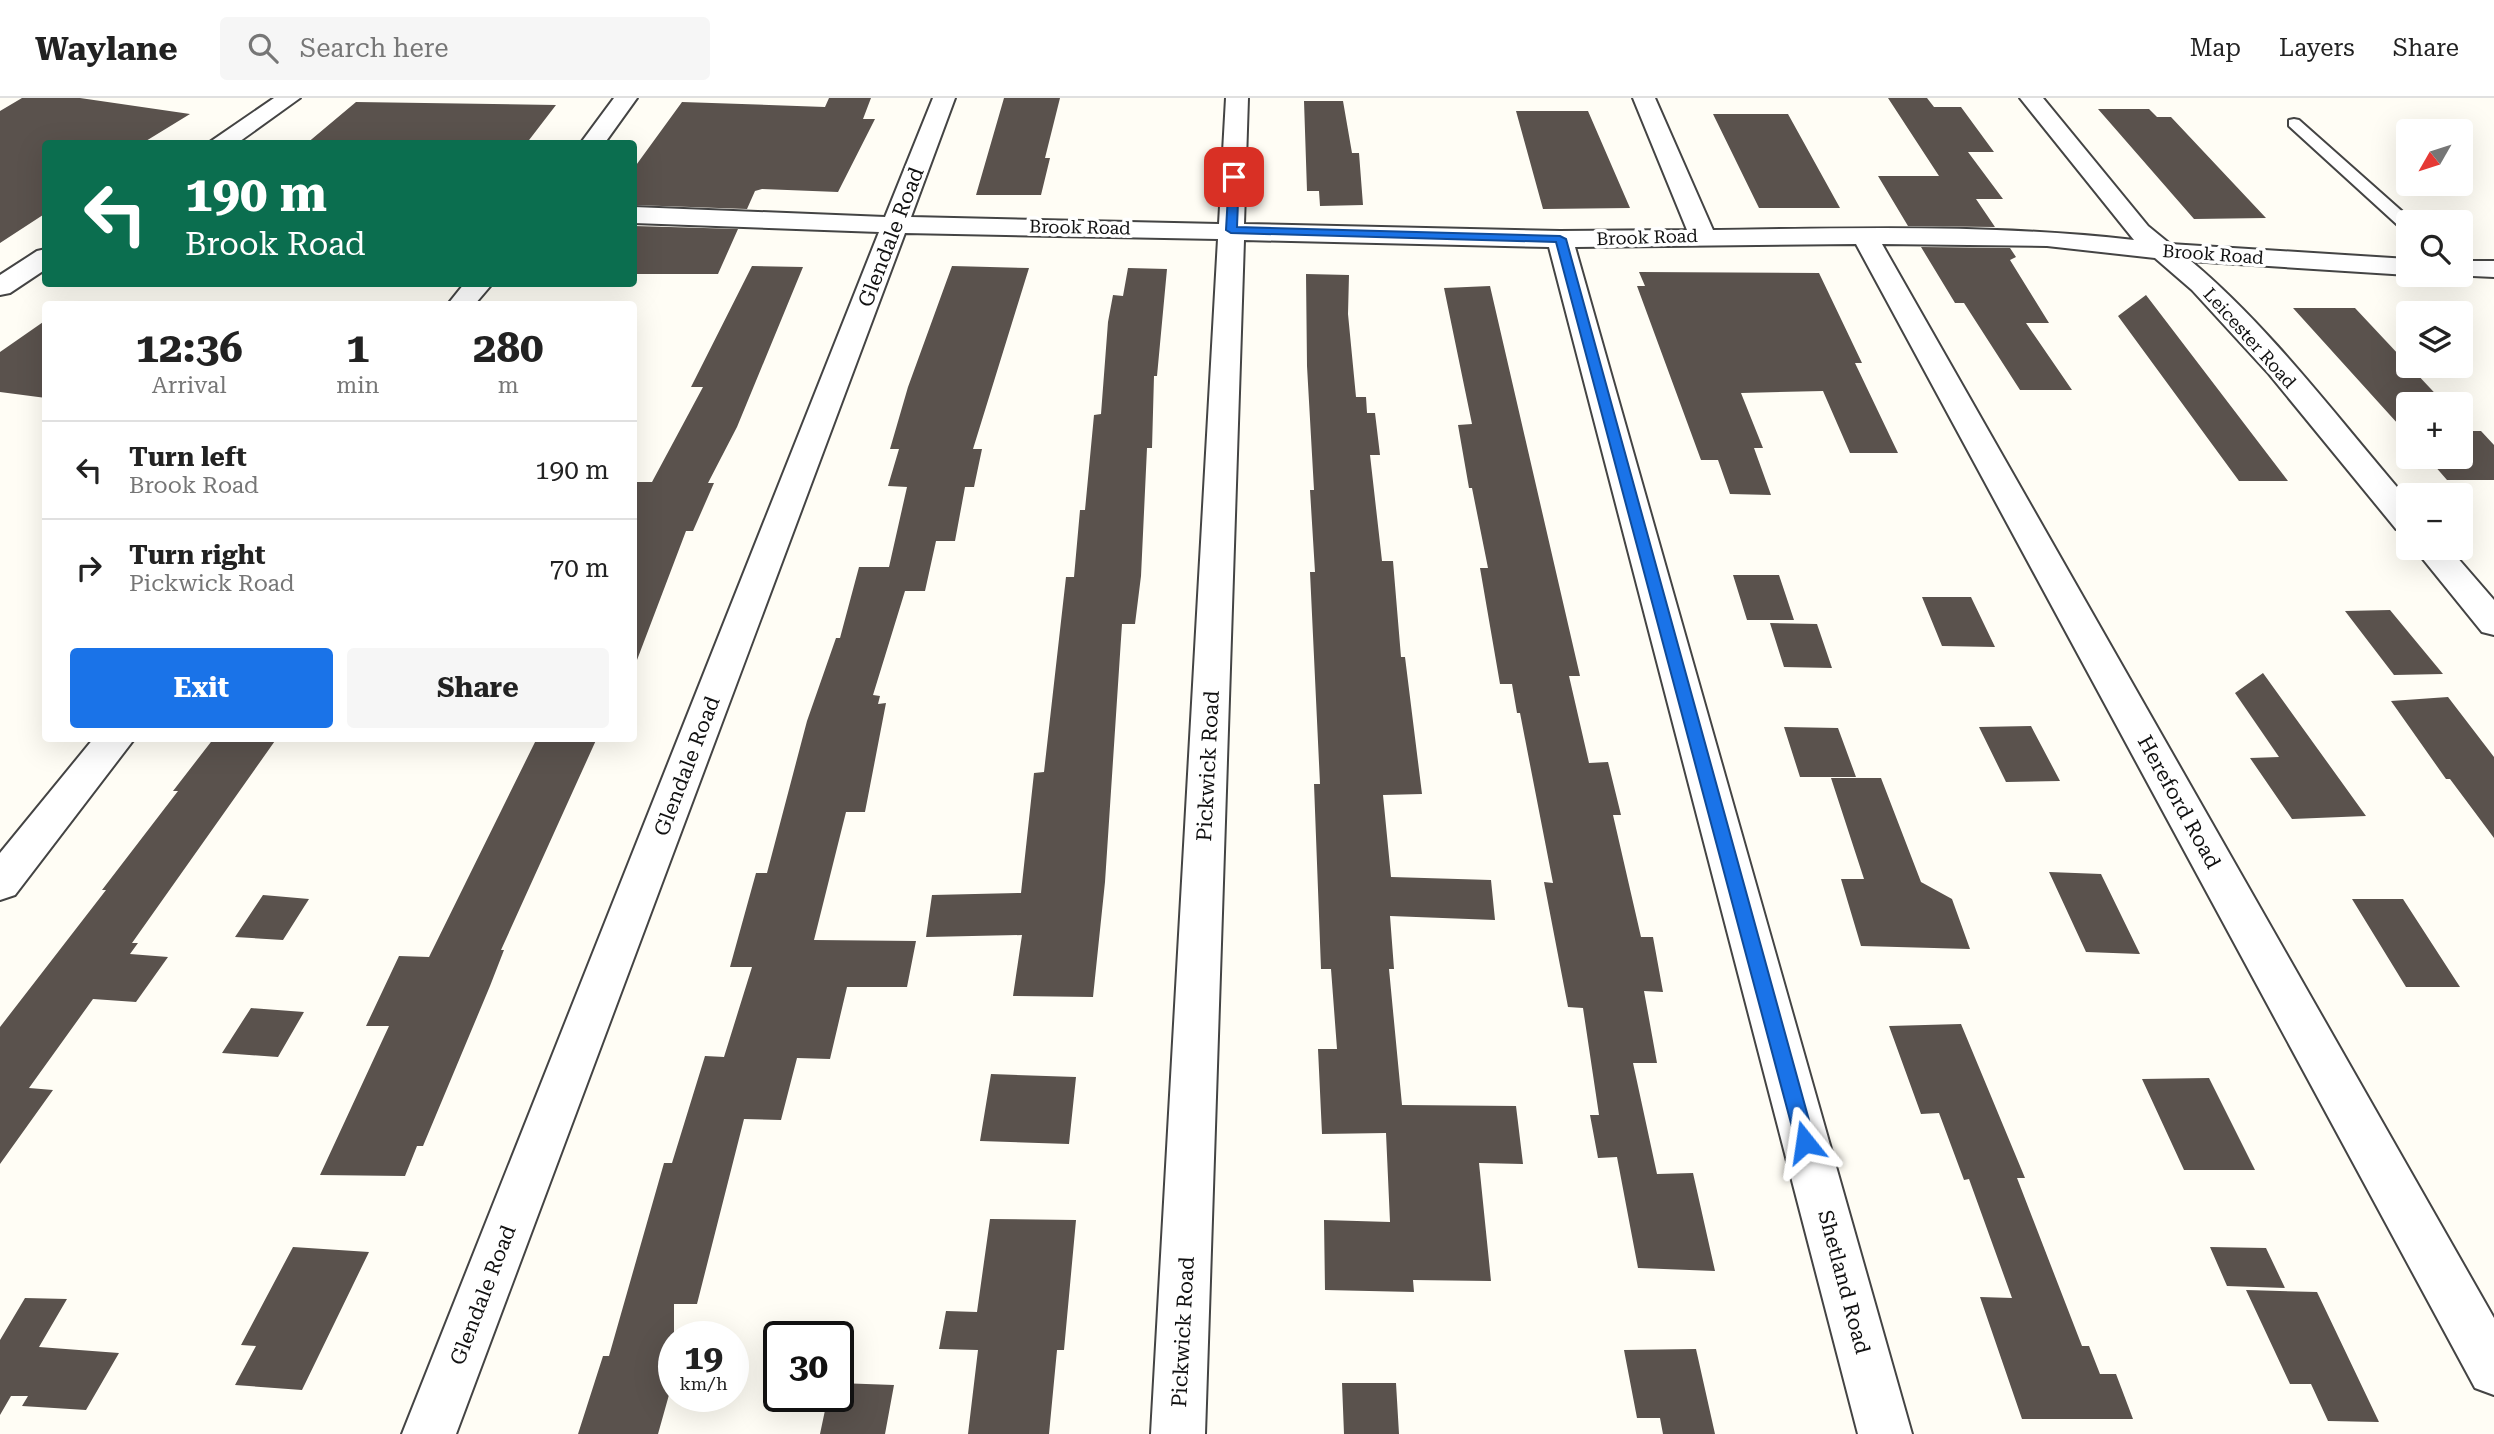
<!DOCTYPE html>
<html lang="en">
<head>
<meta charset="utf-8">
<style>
  :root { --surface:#fff; --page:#f6f6f6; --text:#222; --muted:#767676; --line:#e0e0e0; --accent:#1a73e8 }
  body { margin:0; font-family:"Roboto Serif",serif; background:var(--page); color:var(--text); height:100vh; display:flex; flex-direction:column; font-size:26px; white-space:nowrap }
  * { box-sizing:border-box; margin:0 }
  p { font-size:23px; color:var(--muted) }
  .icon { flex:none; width:38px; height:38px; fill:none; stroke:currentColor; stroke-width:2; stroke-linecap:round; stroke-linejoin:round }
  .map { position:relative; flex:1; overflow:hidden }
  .details { position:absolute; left:42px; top:203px; width:595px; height:441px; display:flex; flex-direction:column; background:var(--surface); border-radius:7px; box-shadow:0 7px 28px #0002 }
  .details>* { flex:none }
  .guide { position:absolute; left:42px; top:42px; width:595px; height:147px; border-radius:7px; box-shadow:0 7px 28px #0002; background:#0b6e4f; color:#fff; overflow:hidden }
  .needle { width:46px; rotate:231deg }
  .tools { position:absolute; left:2396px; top:21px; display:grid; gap:14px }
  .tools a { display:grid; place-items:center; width:77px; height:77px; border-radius:7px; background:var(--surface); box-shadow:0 7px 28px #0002; font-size:35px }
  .speed { position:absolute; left:658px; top:1223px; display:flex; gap:14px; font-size:35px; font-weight:700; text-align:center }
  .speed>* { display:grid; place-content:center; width:91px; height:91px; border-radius:50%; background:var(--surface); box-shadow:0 7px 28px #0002; line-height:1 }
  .speed small { font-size:18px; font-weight:400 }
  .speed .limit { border:4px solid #111; border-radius:10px; background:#fff; color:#111 }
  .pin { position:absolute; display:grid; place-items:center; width:60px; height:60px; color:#fff; margin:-30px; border-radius:14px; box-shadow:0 4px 10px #0006 }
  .me { position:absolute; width:77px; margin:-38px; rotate:345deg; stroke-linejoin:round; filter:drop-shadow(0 0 5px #0008) }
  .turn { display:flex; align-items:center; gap:24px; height:147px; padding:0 28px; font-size:32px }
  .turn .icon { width:91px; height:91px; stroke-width:2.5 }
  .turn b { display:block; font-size:49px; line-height:60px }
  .eta { display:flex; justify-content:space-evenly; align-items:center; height:119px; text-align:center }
  .eta b { font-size:42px; font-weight:700; line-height:49px }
  .button { display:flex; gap:14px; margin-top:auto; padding:14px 28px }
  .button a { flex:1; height:80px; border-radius:7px; background:var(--accent); color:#fff; font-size:28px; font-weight:700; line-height:80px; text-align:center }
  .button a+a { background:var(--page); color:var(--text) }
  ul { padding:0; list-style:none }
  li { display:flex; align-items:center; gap:21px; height:98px; padding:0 28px; border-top:2px solid var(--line) }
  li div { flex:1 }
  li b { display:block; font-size:26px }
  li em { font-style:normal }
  header { display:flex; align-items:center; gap:42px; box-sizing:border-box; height:98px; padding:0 35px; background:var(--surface); border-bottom:2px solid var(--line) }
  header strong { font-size:33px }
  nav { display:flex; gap:38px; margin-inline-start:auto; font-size:24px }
  .search { width:490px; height:63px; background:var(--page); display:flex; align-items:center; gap:18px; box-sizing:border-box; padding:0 24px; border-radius:7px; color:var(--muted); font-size:26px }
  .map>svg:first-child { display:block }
  .building { fill:#5a524d }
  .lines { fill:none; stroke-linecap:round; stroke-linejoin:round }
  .lane-casing { stroke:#444; stroke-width:4 }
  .street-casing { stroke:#444; stroke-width:4 }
  .lane { fill:#fff; fill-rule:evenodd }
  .street { fill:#fff; fill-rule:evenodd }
  .route { fill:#1a73e8; stroke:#114b97; stroke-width:2 }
  .labels { text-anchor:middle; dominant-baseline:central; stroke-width:7; stroke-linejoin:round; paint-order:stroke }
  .far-street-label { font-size:18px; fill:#111; stroke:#fff }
  .street-label { font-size:21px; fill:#111; stroke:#fff }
</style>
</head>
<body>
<header>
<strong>Waylane</strong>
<div class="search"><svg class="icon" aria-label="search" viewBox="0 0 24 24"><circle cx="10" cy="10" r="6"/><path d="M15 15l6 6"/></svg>Search here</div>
<nav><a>Map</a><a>Layers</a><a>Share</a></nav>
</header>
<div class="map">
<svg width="2494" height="1336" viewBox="0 0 2494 1336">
  <rect width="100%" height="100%" fill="#fffdf5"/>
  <path class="building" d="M 22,0 L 80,0 L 190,16 L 141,46 L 46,46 L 46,115 L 0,145 L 0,13 Z
    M 829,0 L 871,0 L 863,21 L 875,21 L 838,94 L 762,91 L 755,93 L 747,111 L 634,107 L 634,70 L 682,4 L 825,9 Z
    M 1004,0 L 1060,0 L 1045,60 L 1050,60 L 1041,97 L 976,97 Z
    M 1888,0 L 1927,0 L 1934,9 L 1961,9 L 1994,54 L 1968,54 L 2003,101 L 1976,101 L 1995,129 L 1908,128 L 1878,78 L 1939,78 Z
    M 1304,3 L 1343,3 L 1352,55 L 1359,55 L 1363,107 L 1320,108 L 1319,93 L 1307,93 Z
    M 356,4 L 556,7 L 526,46 L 306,46 Z
    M 2098,11 L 2149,11 L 2157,19 L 2171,19 L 2266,120 L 2194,121 Z
    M 1516,13 L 1588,13 L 1630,110 L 1543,111 Z
    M 1713,16 L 1788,16 L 1840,110 L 1759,110 Z
    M 634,128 L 738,131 L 718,176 L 634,176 Z
    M 1921,149 L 2010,150 L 2016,159 L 2010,162 L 2049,225 L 2026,225 L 2072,292 L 2020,292 L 1964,205 L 1955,205 Z
    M 752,168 L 803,169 L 737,329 L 708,385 L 714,385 L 693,433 L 686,433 L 637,562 L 634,562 L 634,384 L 652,384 L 703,289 L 691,289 Z
    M 952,168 L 1029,170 L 973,351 L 982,351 L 974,389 L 965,389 L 955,443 L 936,443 L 925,493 L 905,493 L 873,597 L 880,598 L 878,606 L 886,605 L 865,714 L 846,714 L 814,842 L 916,843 L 907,889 L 847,889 L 830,961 L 797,960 L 781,1022 L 744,1021 L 697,1206 L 674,1206 L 674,1279 L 658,1336 L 578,1336 L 603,1258 L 609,1258 L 664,1065 L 672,1065 L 705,958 L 724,959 L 752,869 L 730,869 L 756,775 L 767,775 L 807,623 L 836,540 L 840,540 L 859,469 L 889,469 L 907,389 L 888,388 L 899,351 L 890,351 L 908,289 Z
    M 1128,170 L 1167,171 L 1157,278 L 1154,278 L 1152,350 L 1147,350 L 1141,478 L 1135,526 L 1122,526 L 1105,784 L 1093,899 L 1013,898 L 1022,837 L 926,839 L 932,797 L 1021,795 L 1034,675 L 1044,674 L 1066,479 L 1074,479 L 1080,412 L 1085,412 L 1094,317 L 1101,316 L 1108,224 L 1113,197 L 1123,198 Z
    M 1639,174 L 1819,175 L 1862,265 L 1855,265 L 1898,355 L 1850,355 L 1823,293 L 1741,295 L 1763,350 L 1754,350 L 1771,397 L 1730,396 L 1718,362 L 1701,362 L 1637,188 L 1645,188 Z
    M 1306,176 L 1349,177 L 1348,216 L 1356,299 L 1366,299 L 1367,315 L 1375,315 L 1380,357 L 1370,357 L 1382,463 L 1393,463 L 1401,559 L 1405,559 L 1422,696 L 1383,697 L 1391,779 L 1491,782 L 1495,822 L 1390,818 L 1394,871 L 1389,871 L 1402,1007 L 1516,1008 L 1523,1066 L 1479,1065 L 1491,1183 L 1413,1182 L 1414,1194 L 1325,1192 L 1324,1122 L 1390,1124 L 1386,1035 L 1322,1036 L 1318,951 L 1337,951 L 1331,871 L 1321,871 L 1314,686 L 1320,686 L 1310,474 L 1315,474 L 1310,392 L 1314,392 L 1307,268 Z
    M 1490,188 L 1580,578 L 1569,578 L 1589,665 L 1608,664 L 1621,717 L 1613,717 L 1641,839 L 1653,839 L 1663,894 L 1644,893 L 1657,965 L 1633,965 L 1657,1076 L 1693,1075 L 1715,1173 L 1638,1170 L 1617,1059 L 1598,1060 L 1590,1017 L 1599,1017 L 1583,910 L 1568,909 L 1544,784 L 1553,785 L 1520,615 L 1517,615 L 1512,586 L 1500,586 L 1480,470 L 1488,470 L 1472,390 L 1469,390 L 1458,327 L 1472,326 L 1444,190 Z
    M 2146,197 L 2288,383 L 2239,383 L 2118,218 Z
    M 2293,210 L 2355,210 L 2445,306 L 2408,306 L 2408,337 Z
    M 46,222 L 46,300 L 0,294 L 0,254 Z
    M 2460,323 L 2469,333 L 2481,333 L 2494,347 L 2494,382 L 2447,382 L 2427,359 L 2460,359 Z
    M 1733,477 L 1779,477 L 1794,522 L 1747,522 Z
    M 1922,499 L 1971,499 L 1995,549 L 1942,548 Z
    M 2390,512 L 2443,576 L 2394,577 L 2345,513 Z
    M 1770,525 L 1817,526 L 1832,570 L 1784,569 Z
    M 2263,575 L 2366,718 L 2292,721 L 2250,660 L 2279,659 L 2235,595 Z
    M 2448,599 L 2494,659 L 2494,740 L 2450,681 L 2446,681 L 2391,603 Z
    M 2031,628 L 2060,683 L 2006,684 L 1979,629 Z
    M 1784,629 L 1838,630 L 1856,679 L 1800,679 Z
    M 214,640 L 277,640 L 132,845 L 138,845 L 130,856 L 168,859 L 136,904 L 93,901 L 29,990 L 53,992 L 0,1066 L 0,929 L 106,792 L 102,792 L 178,693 L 173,693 Z
    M 537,640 L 597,640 L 501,852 L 504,852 L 490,888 L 423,1048 L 417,1048 L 405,1078 L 320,1077 L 389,928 L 366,928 L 399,858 L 429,859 Z
    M 1831,680 L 1881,680 L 1921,784 L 1952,801 L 1970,851 L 1861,848 L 1841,781 L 1864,781 Z
    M 2049,774 L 2101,776 L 2140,856 L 2086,854 Z
    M 263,797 L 309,801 L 283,842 L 235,839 Z
    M 2352,801 L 2403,801 L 2460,889 L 2406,889 Z
    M 251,910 L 304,914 L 278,959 L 222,955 Z
    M 1961,926 L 2025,1080 L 2017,1080 L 2082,1248 L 2089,1248 L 2100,1276 L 2116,1276 L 2133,1321 L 2022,1321 L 1980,1199 L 2012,1200 L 1969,1081 L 1964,1082 L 1939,1015 L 1921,1016 L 1889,928 Z
    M 991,976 L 1076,979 L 1069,1046 L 980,1043 Z
    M 2209,980 L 2255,1072 L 2184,1072 L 2142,981 Z
    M 990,1121 L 1076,1122 L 1064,1252 L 1057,1252 L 1049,1336 L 968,1336 L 978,1252 L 939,1251 L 946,1213 L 977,1214 Z
    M 293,1149 L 369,1154 L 302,1292 L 235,1287 L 256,1248 L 241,1247 Z
    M 2210,1149 L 2266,1150 L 2285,1190 L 2227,1188 Z
    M 2246,1192 L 2317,1194 L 2379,1324 L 2328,1323 L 2311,1286 L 2290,1286 Z
    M 25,1200 L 67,1201 L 39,1249 L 119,1255 L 86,1312 L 22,1308 L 28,1298 L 11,1298 L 0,1317 L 0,1242 Z
    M 1696,1251 L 1715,1336 L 1663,1336 L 1660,1320 L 1637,1320 L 1624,1252 Z
    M 838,1285 L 894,1287 L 885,1336 L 820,1336 L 828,1298 L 838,1298 Z
    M 1342,1285 L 1396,1285 L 1399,1336 L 1344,1336 Z"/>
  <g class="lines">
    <defs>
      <path id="lane" d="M 2294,21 L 2299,22 L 2414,124 L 2408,124 L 2408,133 L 2402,131 L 2289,28 L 2289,22 Z"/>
      <path id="street" d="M 274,0 L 300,0 L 236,46 L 207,46 Z
        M 614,0 L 637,0 L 604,46 L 580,46 Z
        M 933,0 L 955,0 L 911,119 L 1219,126 L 1226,0 L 1248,0 L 1244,126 L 1560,133 L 1687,132 L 1633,0 L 1655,0 L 1713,132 C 1854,130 1993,126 2134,142 L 2020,0 L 2043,0 L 2148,128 L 2170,146 L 2408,161 L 2408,177 L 2191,163 C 2270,229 2340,323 2408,402 L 2408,434 L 2396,431 L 2269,276 L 2192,192 L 2155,160 L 2047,148 L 1882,146 L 2494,1220 L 2494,1297 L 2475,1290 L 1856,146 L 1575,149 L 1912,1336 L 1858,1336 L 1549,149 L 1244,142 L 1205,1336 L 1151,1336 L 1218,141 L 905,135 L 456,1336 L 402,1336 L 879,134 L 634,125 L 634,109 L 885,119 Z
        M 46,151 L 46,171 L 10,195 L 0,197 L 0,177 L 37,153 Z
        M 2460,163 L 2494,163 L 2494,179 L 2451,177 L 2460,177 Z
        M 464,186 L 492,186 L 475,206 L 448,206 Z
        M 2414,450 L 2449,450 L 2494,502 L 2494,537 L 2482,534 Z
        M 94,640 L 135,640 L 15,797 L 0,802 L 0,755 Z"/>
    </defs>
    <use href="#lane" class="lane-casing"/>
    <use href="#street" class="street-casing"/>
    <use href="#lane" class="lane"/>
    <use href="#street" class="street"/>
  </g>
  <path class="route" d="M 1234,76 L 1239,79 L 1237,129 L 1560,138 L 1566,141 L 1815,1044 L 1812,1050 L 1805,1053 L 1799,1050 L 1796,1044 L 1556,144 L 1231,135 L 1226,132 L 1229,79 Z"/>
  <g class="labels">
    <g class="far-street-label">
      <text transform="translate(1080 129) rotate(1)">Brook Road</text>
      <text transform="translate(1647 139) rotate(-2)">Brook Road</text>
      <text transform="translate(2213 156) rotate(4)">Brook Road</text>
      <text transform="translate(2250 240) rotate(48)">Leicester Road</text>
    </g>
    <g class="street-label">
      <text transform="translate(891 139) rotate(-69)">Glendale Road</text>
      <text transform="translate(687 668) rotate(-69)">Glendale Road</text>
      <text transform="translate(1208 668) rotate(-87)">Pickwick Road</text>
      <text transform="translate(2179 704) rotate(61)">Hereford Road</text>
      <text transform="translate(1844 1184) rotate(75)">Shetland Road</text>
      <text transform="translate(483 1197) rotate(-69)">Glendale Road</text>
      <text transform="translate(1183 1234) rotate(-87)">Pickwick Road</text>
    </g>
  </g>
</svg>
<div class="tools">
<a><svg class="needle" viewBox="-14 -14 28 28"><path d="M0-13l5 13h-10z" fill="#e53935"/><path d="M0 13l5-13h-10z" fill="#767676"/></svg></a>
<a><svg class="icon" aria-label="search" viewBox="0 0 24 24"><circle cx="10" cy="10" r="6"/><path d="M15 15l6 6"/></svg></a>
<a><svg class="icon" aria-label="layers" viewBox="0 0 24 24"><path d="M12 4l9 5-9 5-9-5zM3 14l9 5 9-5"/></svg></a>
<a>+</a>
<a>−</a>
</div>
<div class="speed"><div>19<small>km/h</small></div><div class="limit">30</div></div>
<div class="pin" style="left:1234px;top:79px;background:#d93025"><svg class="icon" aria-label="arrive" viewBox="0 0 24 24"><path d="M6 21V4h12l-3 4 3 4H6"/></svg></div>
<svg class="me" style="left:1805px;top:1044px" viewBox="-20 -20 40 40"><path d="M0-17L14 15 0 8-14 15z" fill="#1a73e8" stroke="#fff" stroke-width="4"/></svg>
<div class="guide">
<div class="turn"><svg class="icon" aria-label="left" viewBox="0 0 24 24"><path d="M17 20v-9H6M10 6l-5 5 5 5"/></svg><div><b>190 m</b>Brook Road</div></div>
</div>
<section class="details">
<div class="eta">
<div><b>12:36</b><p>Arrival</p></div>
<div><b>1</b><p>min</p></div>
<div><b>280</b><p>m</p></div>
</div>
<ul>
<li><svg class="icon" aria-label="left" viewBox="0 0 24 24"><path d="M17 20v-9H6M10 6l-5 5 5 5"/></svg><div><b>Turn left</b><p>Brook Road</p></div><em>190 m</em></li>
<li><svg class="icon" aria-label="right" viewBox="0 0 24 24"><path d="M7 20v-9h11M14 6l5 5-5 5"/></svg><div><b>Turn right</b><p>Pickwick Road</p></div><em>70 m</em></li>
</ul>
<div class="button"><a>Exit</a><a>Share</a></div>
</section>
</div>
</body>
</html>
